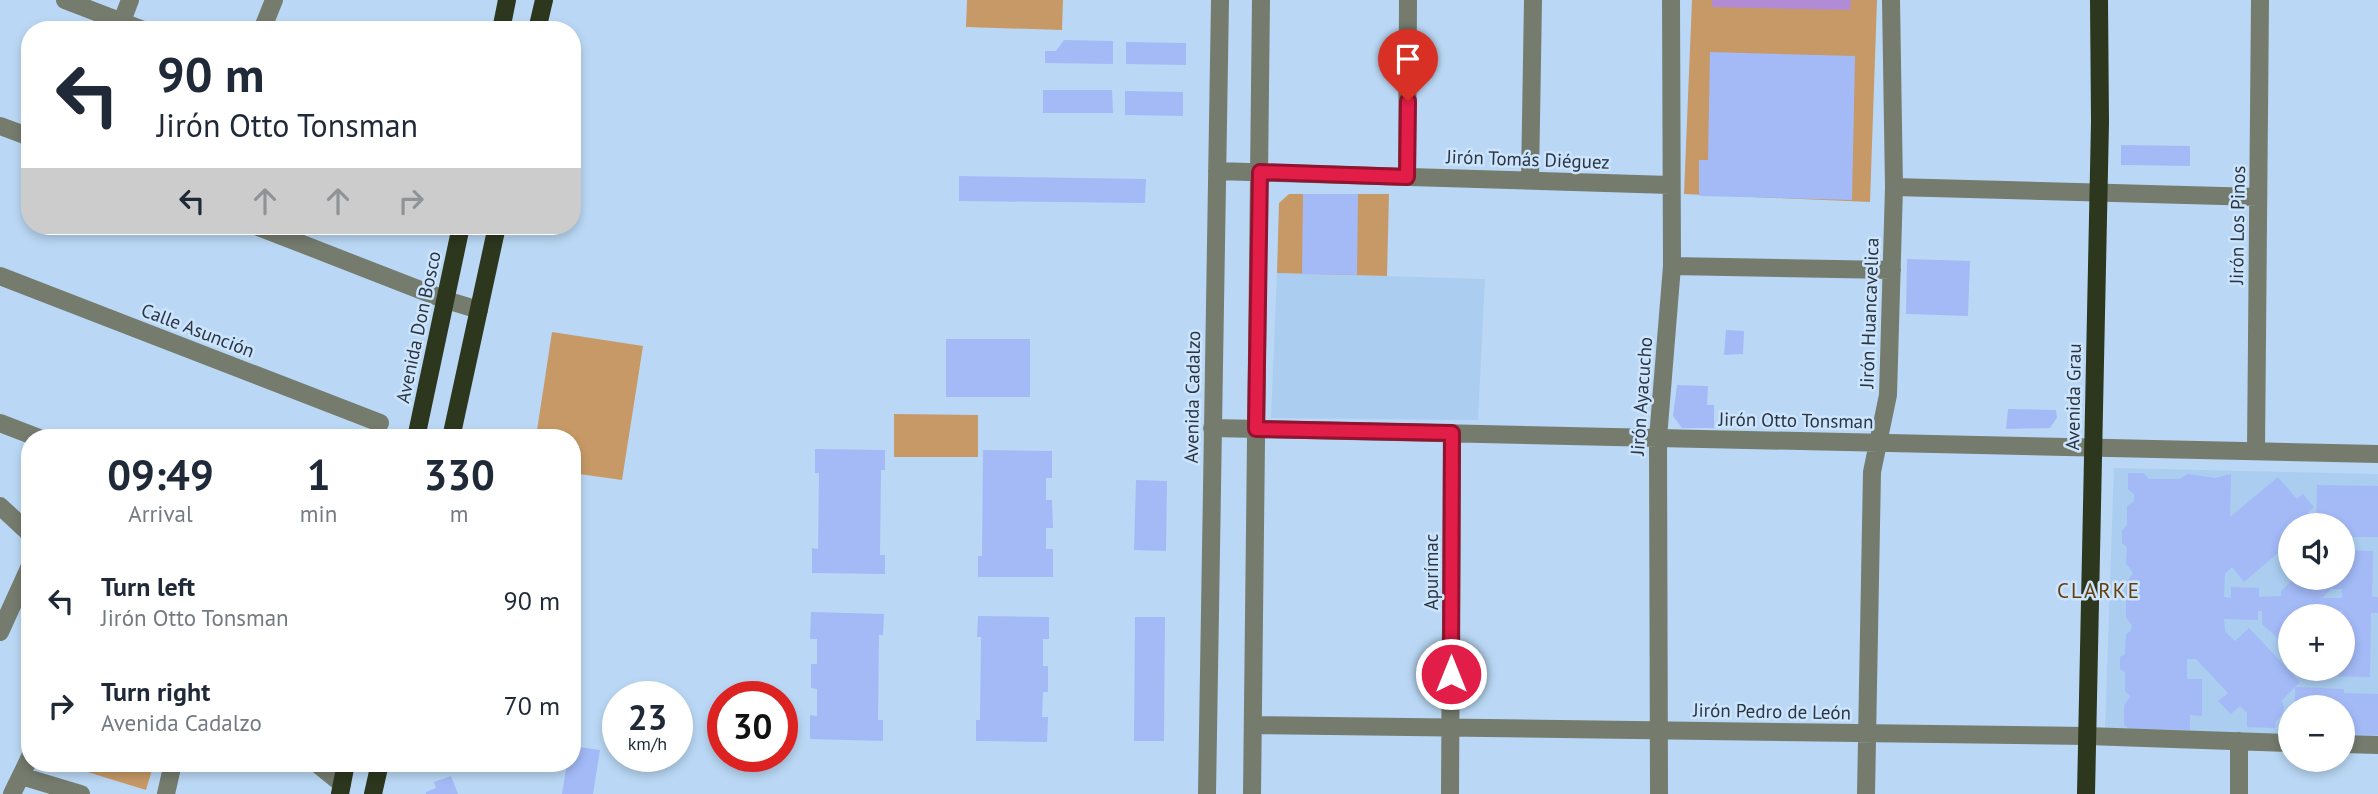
<!DOCTYPE html>
<html lang="en">
<head>
<meta charset="utf-8">
<style>
  :root { --surface:#fff; --page:#f6f6f7; --text:#1f2937; --muted:#747a83 }
  body { margin:0; font-family:"PT Sans",sans-serif; background:var(--page); color:var(--text); height:100vh; display:flex; flex-direction:column; font-size:26px; white-space:nowrap }
  * { box-sizing:border-box; margin:0 }
  p { font-size:23px; color:var(--muted) }
  .icon { flex:none; width:38px; height:38px; fill:none; stroke:currentColor; stroke-width:2; stroke-linecap:round; stroke-linejoin:round }
  .map { position:relative; flex:1; overflow:hidden }
  .side { position:absolute; left:21px; top:429px; width:560px; height:343px; display:flex; flex-direction:column; background:var(--surface); border-radius:28px; box-shadow:0 4px 10px #0003 }
  .side>* { flex:none }
  .top-card { position:absolute; left:21px; top:21px; width:560px; height:214px; border-radius:28px; box-shadow:0 4px 10px #0003; background:#fff; color:var(--text); overflow:hidden }
  .buttons { position:absolute; left:2278px; top:513px; display:grid; gap:14px }
  .buttons a { display:grid; place-items:center; width:77px; height:77px; border-radius:50%; background:var(--surface); box-shadow:0 4px 10px #0003; font-size:35px }
  .speed { position:absolute; left:602px; top:681px; display:flex; gap:14px; font-size:35px; font-weight:700; text-align:center }
  .speed>* { display:grid; place-content:center; width:91px; height:91px; border-radius:50%; background:var(--surface); box-shadow:0 4px 10px #0003; line-height:1 }
  .speed small { font-size:18px; font-weight:400 }
  .speed .limit { border:10px solid #d22; background:#fff; color:#111 }
  .pin { position:absolute; display:grid; place-items:center; width:60px; height:60px; color:#fff; margin:-72px -30px; border-radius:50% 50% 50% 0; rotate:-45deg; box-shadow:0 0 7px #0007 }
  .pin .icon { rotate:45deg }
  .me { position:absolute; width:77px; margin:-38px; rotate:0deg; stroke-linejoin:round; filter:drop-shadow(0 0 5px #0008) }
  .turn { display:flex; align-items:center; gap:24px; height:147px; padding:0 21px; font-size:32px }
  .turn .icon { width:91px; height:91px; stroke-width:2.5 }
  .turn b { display:block; font-size:49px; line-height:60px }
  .lanes { display:flex; align-items:center; height:66px; padding:0 21px; background:#0003; justify-content:center; gap:35px; direction:ltr }
  .lanes .off { opacity:.35 }
  .eta { display:flex; justify-content:space-evenly; align-items:center; height:119px; text-align:center }
  .eta b { font-size:42px; font-weight:600; line-height:49px }
  ul { padding:0; list-style:none }
  li { display:flex; align-items:center; gap:21px; height:105px; padding:0 21px }
  li div { flex:1 }
  li b { display:block; font-size:26px }
  li em { font-style:normal }
  .map>svg:first-child { display:block }
  .built { fill:#aacdf0; fill-rule:evenodd }
  .green { fill:#c79966 }
  .water { fill:#b28bd5 }
  .building { fill:#a3baf7; fill-rule:evenodd }
  .lines { fill:none; stroke-linecap:round; stroke-linejoin:round }
  .minor { stroke:#757c6e; stroke-width:18 }
  .major { stroke:#2c371e; stroke-width:18 }
  .route-casing { stroke:#92132f; stroke-width:18 }
  .route { stroke:#e11d48; stroke-width:12 }
  .labels { text-anchor:middle; dominant-baseline:central; stroke-width:5; stroke-linejoin:round; paint-order:stroke }
  .street-label { font-size:19px; fill:#2a3541; stroke:#cce4fc }
  .neighbourhood-label { font-size:21px; letter-spacing:2px; fill:#633e0c; stroke:#cce4fc }
</style>
</head>
<body>
<div class="map">
<svg width="2378" height="794" viewBox="0 0 2378 794">
  <rect width="100%" height="100%" fill="#bad8f5"/>
  <path class="built" d="M 1277,273 L 1485,279 L 1478,420 L 1271,418 Z
    M 2114,468 L 2378,474 L 2378,737 L 2343,736 L 2343,707 L 2291,707 L 2291,735 L 2105,729 ZM 2291,525 L 2343,525 L 2343,578 L 2291,578 ZM 2291,616 L 2343,616 L 2343,668 L 2291,668 Z"/>
  <path class="green" d="M 967,0 L 1063,0 L 1062,30 L 966,27 Z
    M 1692,0 L 1877,0 L 1870,202 L 1684,194 Z
    M 1289,194 L 1389,194 L 1387,276 L 1277,273 L 1279,203 Z
    M 552,332 L 643,346 L 622,480 L 572,473 L 572,438 L 536,437 Z
    M 894,414 L 978,415 L 978,457 L 894,457 Z
    M 58,763 L 154,763 L 146,790 Z"/>
  <path class="water" d="M 1712,0 L 1851,0 L 1850,10 L 1712,7 Z"/>
  <path class="building" d="M 1064,40 L 1113,41 L 1113,64 L 1045,63 L 1045,51 L 1056,51 Z
    M 1126,42 L 1186,43 L 1186,65 L 1126,64 Z
    M 1710,52 L 1855,56 L 1852,200 L 1699,196 L 1699,160 L 1708,160 Z
    M 1043,90 L 1112,90 L 1113,113 L 1043,113 Z
    M 1125,91 L 1183,92 L 1183,116 L 1125,115 Z
    M 2121,145 L 2190,146 L 2190,166 L 2121,165 Z
    M 959,176 L 1146,179 L 1145,203 L 959,201 Z
    M 1303,194 L 1358,194 L 1357,275 L 1302,274 Z
    M 1907,259 L 1970,261 L 1968,316 L 1906,314 Z
    M 1726,330 L 1744,331 L 1743,354 L 1724,355 Z
    M 946,339 L 1030,339 L 1030,397 L 946,397 Z
    M 1677,385 L 1708,386 L 1707,405 L 1714,405 L 1714,428 L 1682,428 L 1673,416 Z
    M 2008,409 L 2056,410 L 2057,418 L 2050,428 L 2006,429 Z
    M 815,449 L 885,450 L 885,470 L 881,470 L 880,555 L 885,555 L 885,574 L 812,573 L 812,548 L 818,549 L 819,473 L 815,473 Z
    M 983,450 L 1052,451 L 1052,478 L 1046,478 L 1046,500 L 1052,500 L 1053,528 L 1046,528 L 1046,549 L 1053,549 L 1053,577 L 978,577 L 978,556 L 982,556 Z
    M 2128,473 L 2143,473 L 2149,479 L 2179,479 L 2188,474 L 2215,478 L 2231,474 L 2230,517 L 2278,477 L 2297,499 L 2303,494 L 2314,507 L 2308,512 L 2316,522 L 2312,525 L 2291,525 L 2291,542 L 2244,582 L 2232,567 L 2225,574 L 2224,597 L 2231,598 L 2231,587 L 2259,588 L 2259,597 L 2281,596 L 2281,591 L 2295,578 L 2343,578 L 2343,550 L 2373,551 L 2372,597 L 2378,597 L 2378,613 L 2371,613 L 2370,677 L 2319,676 L 2310,668 L 2343,668 L 2342,611 L 2300,612 L 2304,616 L 2291,616 L 2291,650 L 2262,624 L 2262,611 L 2258,611 L 2258,620 L 2224,619 L 2225,631 L 2235,641 L 2249,628 L 2300,682 L 2282,700 L 2284,707 L 2282,715 L 2276,721 L 2275,728 L 2247,727 L 2247,713 L 2240,706 L 2231,714 L 2218,701 L 2228,693 L 2196,659 L 2187,659 L 2187,679 L 2202,679 L 2202,716 L 2190,715 L 2190,730 L 2130,729 L 2124,725 L 2124,706 L 2130,696 L 2125,691 L 2125,672 L 2120,669 L 2120,657 L 2125,654 L 2126,634 L 2131,631 L 2132,625 L 2126,618 L 2126,584 L 2133,573 L 2126,563 L 2127,547 L 2122,543 L 2122,530 L 2127,525 L 2127,506 L 2134,501 L 2134,494 L 2128,489 ZM 2331,589 L 2342,589 L 2342,598 L 2322,598 Z
    M 1136,480 L 1167,481 L 1166,551 L 1134,550 Z
    M 2317,485 L 2378,486 L 2378,537 L 2343,537 L 2343,525 L 2316,525 Z
    M 811,612 L 884,614 L 883,635 L 879,635 L 878,720 L 883,720 L 883,741 L 810,739 L 810,715 L 817,716 L 817,689 L 811,688 L 811,664 L 817,664 L 817,639 L 810,639 Z
    M 978,616 L 1049,617 L 1049,639 L 1043,639 L 1043,666 L 1048,666 L 1048,692 L 1043,692 L 1042,717 L 1048,717 L 1047,742 L 976,741 L 976,720 L 980,720 L 981,637 L 977,637 Z
    M 1135,617 L 1165,617 L 1164,741 L 1134,741 Z
    M 2295,687 L 2344,689 L 2344,693 L 2378,694 L 2378,735 L 2343,734 L 2343,707 L 2295,707 Z
    M 572,746 L 600,750 L 593,794 L 562,794 L 567,763 L 572,763 Z
    M 451,776 L 458,794 L 426,794 L 426,792 L 436,788 L 434,782 Z"/>
  <g class="lines">
    <path class="minor" d="M 65,0 L 143,30
      M 122,21 L 130,0
      M 262,30 L 274,0
      M 0,126 L 30,137
      M 1217,171 L 1670,185
      M 1407,177 L 1408,0
      M 1530,180 L 1533,0
      M 1894,187 L 2258,197
      M 256,226 L 446,300 L 479,310
      M 1672,266 L 1892,270
      M 0,276 L 380,423
      M 0,423 L 39,438
      M 1212,428 L 2378,454
      M 2256,451 L 2260,0
      M 0,506 L 30,534
      M 0,632 L 30,566
      M 1253,725 L 2087,736 L 2291,743
      M 2343,744 L 2378,745
      M 316,763 L 342,784
      M 21,776 L 81,794
      M 12,794 L 30,757
      M 166,794 L 173,763
      M 1207,794 L 1220,0
      M 1252,794 L 1261,0
      M 1450,794 L 1452,433
      M 1659,794 L 1658,438 L 1672,266 L 1671,0
      M 1866,794 L 1872,472 L 1888,395 L 1894,187 L 1891,0
      M 2239,794 L 2239,741"/>
    <path class="major" d="M 501,30 L 507,0
      M 537,30 L 544,0
      M 416,438 L 461,226
      M 451,438 L 497,226
      M 340,794 L 346,763
      M 373,794 L 380,763
      M 2086,794 L 2100,122 L 2099,0"/>
  </g>
  <g class="lines">
    <defs>
      <path id="route" d="M 1408,101 L 1407,177 L 1260,172 L 1256,429 L 1452,433 L 1451,674"/>
    </defs>
    <use href="#route" class="route-casing"/>
    <use href="#route" class="route"/>
  </g>
  <g class="labels">
    <g class="street-label">
      <text transform="translate(1528 159) rotate(2)">Jirón Tomás Diéguez</text>
      <text transform="translate(2237 225) rotate(-89)">Jirón Los Pinos</text>
      <text transform="translate(1869 313) rotate(-88)">Jirón Huancavelica</text>
      <text transform="translate(418 327) rotate(-78)">Avenida Don Bosco</text>
      <text transform="translate(198 330) rotate(21)">Calle Asunción</text>
      <text transform="translate(1641 396) rotate(-86)">Jirón Ayacucho</text>
      <text transform="translate(1192 397) rotate(-89)">Avenida Cadalzo</text>
      <text transform="translate(2073 397) rotate(-89)">Avenida Grau</text>
      <text transform="translate(1796 420) rotate(1)">Jirón Otto Tonsman</text>
      <text transform="translate(1431 572) rotate(-90)">Apurímac</text>
      <text transform="translate(1772 711) rotate(1)">Jirón Pedro de León</text>
    </g>
    <g class="neighbourhood-label">
      <text x="2099" y="590">CLARKE</text>
    </g>
  </g>
</svg>
<div class="buttons">
<a><svg class="icon" aria-label="sound" viewBox="0 0 24 24"><path d="M4 9h4l5-4v14l-5-4H4zM17 9q2 3 0 6"/></svg></a>
<a>+</a>
<a>−</a>
</div>
<div class="speed"><div>23<small>km/h</small></div><div class="limit">30</div></div>
<div class="pin" style="left:1408px;top:101px;background:#d93025"><svg class="icon" aria-label="arrive" viewBox="0 0 24 24"><path d="M6 21V4h12l-3 4 3 4H6"/></svg></div>
<svg class="me" style="left:1451px;top:674px" viewBox="-20 -20 40 40"><circle r="17" fill="#e11d48" stroke="#fff" stroke-width="3"/><path d="M0-11L8 9 0 5-8 9z" fill="#fff"/></svg>
<div class="top-card">
<div class="turn"><svg class="icon" aria-label="left" viewBox="0 0 24 24"><path d="M17 20v-9H6M10 6l-5 5 5 5"/></svg><div><b>90 m</b>Jirón Otto Tonsman</div></div>
<div class="lanes"><svg class="icon" aria-label="left" viewBox="0 0 24 24"><path d="M17 20v-9H6M10 6l-5 5 5 5"/></svg><svg class="icon off" aria-label="ahead" viewBox="0 0 24 24"><path d="M12 20V5M6 11l6-6 6 6"/></svg><svg class="icon off" aria-label="ahead" viewBox="0 0 24 24"><path d="M12 20V5M6 11l6-6 6 6"/></svg><svg class="icon off" aria-label="right" viewBox="0 0 24 24"><path d="M7 20v-9h11M14 6l5 5-5 5"/></svg></div>
</div>
<section class="side">
<div class="eta">
<div><b>09:49</b><p>Arrival</p></div>
<div><b>1</b><p>min</p></div>
<div><b>330</b><p>m</p></div>
</div>
<ul>
<li><svg class="icon" aria-label="left" viewBox="0 0 24 24"><path d="M17 20v-9H6M10 6l-5 5 5 5"/></svg><div><b>Turn left</b><p>Jirón Otto Tonsman</p></div><em>90 m</em></li>
<li><svg class="icon" aria-label="right" viewBox="0 0 24 24"><path d="M7 20v-9h11M14 6l5 5-5 5"/></svg><div><b>Turn right</b><p>Avenida Cadalzo</p></div><em>70 m</em></li>
</ul>
</section>
</div>
</body>
</html>
